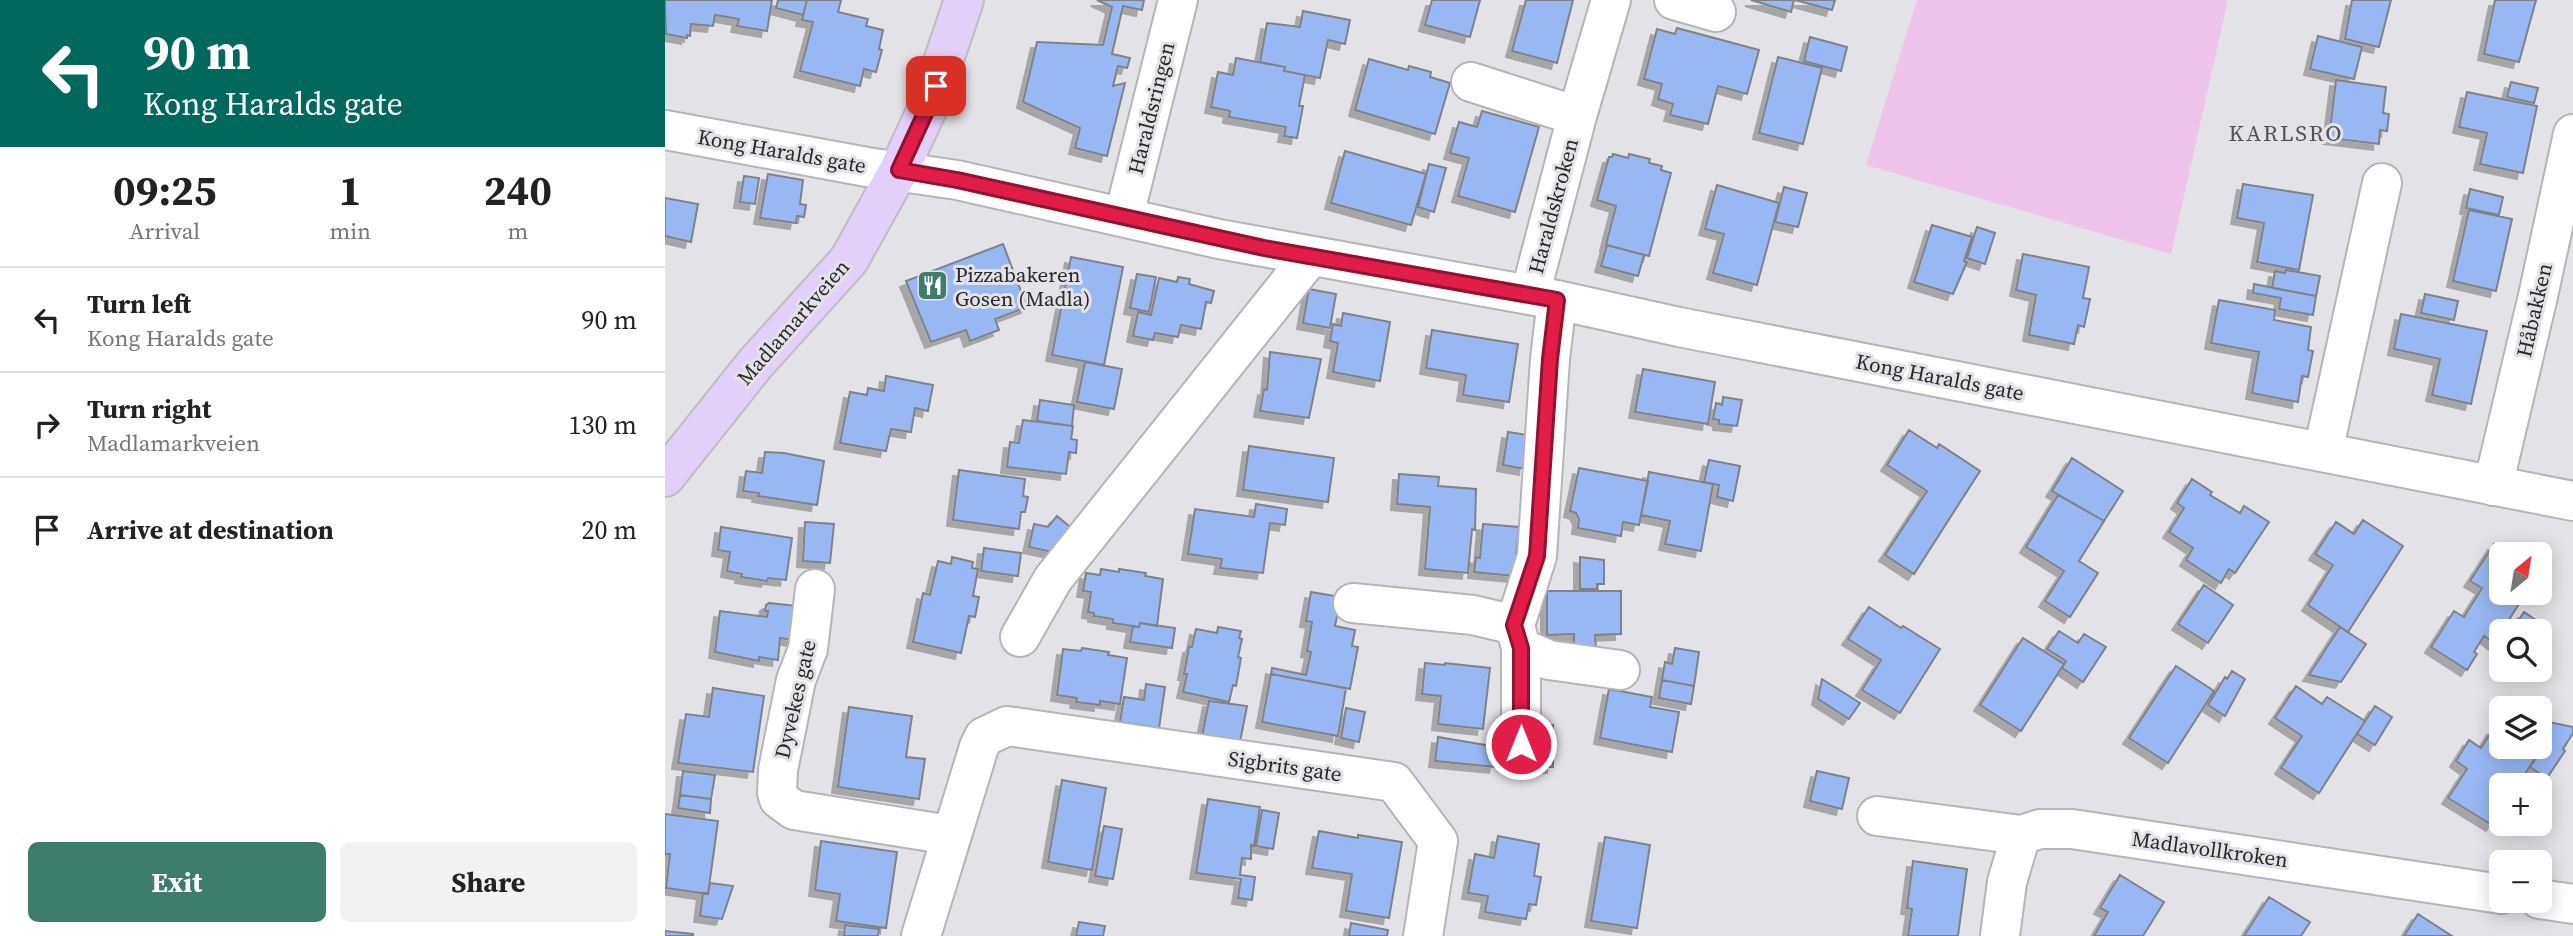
<!DOCTYPE html>
<html lang="en">
<head>
<meta charset="utf-8">
<style>
  :root { --surface:#fff; --page:#f2f2f2; --text:#222; --muted:#767676; --line:#e0e0e0; --accent:#3c7d6c }
  body { margin:0; font-family:"Source Serif 4",serif; background:var(--page); color:var(--text); height:100vh; display:flex; flex-direction:column; font-size:26px; white-space:nowrap }
  * { box-sizing:border-box; margin:0 }
  p { font-size:23px; color:var(--muted) }
  .icon { flex:none; width:38px; height:38px; fill:none; stroke:currentColor; stroke-width:2; stroke-linecap:round; stroke-linejoin:round }
  .map { position:relative; flex:1; overflow:hidden }
  .panel { display:flex; flex-direction:column; background:var(--surface); width:665px }
  .panel>* { flex:none }
  .guide { background:#00695c; color:#fff; overflow:hidden }
  .needle { width:46px; rotate:30deg }
  .controls { position:absolute; left:1824px; top:542px; display:grid; gap:14px }
  .controls a { display:grid; place-items:center; width:63px; height:63px; border-radius:10px; background:var(--surface); box-shadow:0 4px 18px #0003; font-size:35px }
  .pin { position:absolute; display:grid; place-items:center; width:60px; height:60px; color:#fff; margin:-30px; border-radius:14px; box-shadow:0 4px 10px #0006 }
  .me { position:absolute; width:77px; margin:-38px; rotate:0deg; stroke-linejoin:round; filter:drop-shadow(0 0 5px #0008) }
  .turn { display:flex; align-items:center; gap:24px; height:147px; padding:0 28px; font-size:32px }
  .turn .icon { width:91px; height:91px; stroke-width:2.5 }
  .turn b { display:block; font-size:49px; line-height:60px }
  .eta { display:flex; justify-content:space-evenly; align-items:center; height:119px; text-align:center }
  .eta b { font-size:42px; font-weight:700; line-height:49px }
  .action { display:flex; gap:14px; margin-top:auto; padding:14px 28px }
  .action a { flex:1; height:80px; border-radius:10px; background:var(--accent); color:#fff; font-size:28px; font-weight:700; line-height:80px; text-align:center }
  .action a+a { background:var(--page); color:var(--text) }
  ul { padding:0; list-style:none }
  li { display:flex; align-items:center; gap:21px; height:105px; padding:0 28px; border-top:2px solid var(--line) }
  li div { flex:1 }
  li b { display:block; font-size:26px }
  li em { font-style:normal }
  main { display:flex; flex:1; min-height:0 }
  .map>svg:first-child { display:block }
  .green { fill:#eec4eb }
  .building { fill:#98b8f3; stroke:#808286; stroke-width:2; filter:url(#shadow) }
  .lines { fill:none; stroke-linecap:round; stroke-linejoin:round }
  .minor-casing { stroke:#b4b5b9; stroke-width:42 }
  .major-casing { stroke:#bebebf; stroke-width:42 }
  .minor { stroke:#fff; stroke-width:38 }
  .major { stroke:#e3d0f8; stroke-width:38 }
  .route-casing { stroke:#92132f; stroke-width:18 }
  .route { stroke:#e11d48; stroke-width:12 }
  .labels { text-anchor:middle; dominant-baseline:central; stroke-width:6; stroke-linejoin:round; paint-order:stroke }
  .street-label { font-size:21px; fill:#28282a; stroke:#e3e3e7 }
  .poi-label { font-size:21px; fill:#28282a; stroke:#e3e3e7; text-anchor:start }
  .neighbourhood-label { font-size:23px; letter-spacing:2px; fill:#535357; stroke:#e3e3e7 }
</style>
</head>
<body>
<main>
<section class="panel">
<div class="guide">
<div class="turn"><svg class="icon" aria-label="left" viewBox="0 0 24 24"><path d="M17 20v-9H6M10 6l-5 5 5 5"/></svg><div><b>90 m</b>Kong Haralds gate</div></div>
</div>
<div class="eta">
<div><b>09:25</b><p>Arrival</p></div>
<div><b>1</b><p>min</p></div>
<div><b>240</b><p>m</p></div>
</div>
<ul>
<li><svg class="icon" aria-label="left" viewBox="0 0 24 24"><path d="M17 20v-9H6M10 6l-5 5 5 5"/></svg><div><b>Turn left</b><p>Kong Haralds gate</p></div><em>90 m</em></li>
<li><svg class="icon" aria-label="right" viewBox="0 0 24 24"><path d="M7 20v-9h11M14 6l5 5-5 5"/></svg><div><b>Turn right</b><p>Madlamarkveien</p></div><em>130 m</em></li>
<li><svg class="icon" aria-label="arrive" viewBox="0 0 24 24"><path d="M6 21V4h12l-3 4 3 4H6"/></svg><div><b>Arrive at destination</b></div><em>20 m</em></li>
</ul>
<div class="action"><a>Exit</a><a>Share</a></div>
</section>
<div class="map">
<svg width="1908" height="936" viewBox="0 0 1908 936">
  <defs>
    <filter id="shadow"><feDropShadow dx="-6" dy="6" stdDeviation="0" flood-color="#0004"/></filter>
  </defs>
  <rect width="100%" height="100%" fill="#e3e3e7"/>
  <path class="green" d="M 1252,0 L 1563,0 L 1506,254 L 1201,165 Z"/>
  <path class="building" d="M 0,0 L 107,0 L 102,31 L 72,26 L 74,19 L 50,15 L 48,26 L 26,24 L 25,36 L 22,35 L 22,38 L 1,34 Z
    M 113,0 L 142,0 L 138,15 L 111,8 Z
    M 142,0 L 176,0 L 173,12 L 203,19 L 201,26 L 218,30 L 214,49 L 217,50 L 211,72 L 199,69 L 195,86 L 135,71 L 148,22 L 137,20 Z
    M 432,0 L 479,0 L 477,10 L 458,6 L 447,54 L 465,58 L 462,68 L 453,66 L 448,86 L 460,83 L 442,156 L 410,148 L 415,128 L 358,102 L 372,42 L 438,45 L 447,7 Z
    M 767,0 L 815,0 L 805,37 L 760,25 Z
    M 861,0 L 908,0 L 892,63 L 847,51 Z
    M 1086,0 L 1129,0 L 1126,12 Z
    M 1130,0 L 1170,0 L 1167,10 Z
    M 1687,0 L 1726,0 L 1714,47 L 1680,39 Z
    M 1830,0 L 1871,0 L 1854,62 L 1819,54 Z
    M 638,11 L 685,20 L 680,44 L 663,40 L 655,78 L 619,71 L 620,67 L 595,62 L 602,23 L 635,27 Z
    M 1012,28 L 1094,50 L 1082,94 L 1053,86 L 1043,124 L 1005,115 L 1008,104 L 993,99 L 997,84 L 979,79 L 992,29 L 1010,34 Z
    M 1653,36 L 1697,47 L 1689,79 L 1645,69 Z
    M 1145,37 L 1182,47 L 1176,71 L 1139,61 Z
    M 1113,57 L 1157,68 L 1138,144 L 1094,133 Z
    M 571,58 L 620,67 L 619,71 L 640,75 L 634,106 L 638,106 L 632,138 L 619,136 L 621,127 L 564,117 L 565,111 L 546,107 L 553,72 L 568,75 Z
    M 704,59 L 743,70 L 744,66 L 766,72 L 765,77 L 785,83 L 770,134 L 690,110 Z
    M 1671,80 L 1721,87 L 1718,113 L 1724,114 L 1722,131 L 1715,130 L 1714,144 L 1664,138 Z
    M 1846,82 L 1873,88 L 1869,103 L 1842,97 Z
    M 1802,92 L 1872,106 L 1858,173 L 1815,164 L 1822,133 L 1794,127 Z
    M 817,111 L 874,127 L 850,212 L 793,196 L 804,158 L 785,153 L 794,122 L 812,127 Z
    M 680,151 L 761,174 L 746,225 L 666,203 Z
    M 948,154 L 963,158 L 964,154 L 985,159 L 984,163 L 997,166 L 996,170 L 1006,173 L 984,256 L 941,245 L 951,206 L 932,200 L 944,157 L 947,157 Z
    M 764,164 L 781,168 L 769,212 L 753,207 Z
    M 103,174 L 138,180 L 135,204 L 141,205 L 139,217 L 132,216 L 131,223 L 95,218 Z
    M 79,176 L 94,178 L 90,204 L 75,202 Z
    M 1578,184 L 1648,195 L 1634,270 L 1592,262 L 1599,223 L 1572,218 Z
    M 1052,185 L 1114,203 L 1092,285 L 1048,273 L 1059,234 L 1040,229 Z
    M 1119,187 L 1142,193 L 1133,227 L 1110,222 Z
    M 1805,189 L 1838,197 L 1834,215 L 1801,208 Z
    M 0,198 L 33,204 L 26,242 L 0,236 Z
    M 1804,210 L 1847,219 L 1831,291 L 1788,281 Z
    M 1267,225 L 1307,237 L 1299,261 L 1302,262 L 1288,294 L 1249,282 Z
    M 1312,227 L 1330,233 L 1320,264 L 1302,258 Z
    M 338,244 L 362,307 L 330,319 L 334,330 L 305,341 L 301,330 L 266,342 L 241,281 Z
    M 942,245 L 979,255 L 973,276 L 936,266 Z
    M 1358,254 L 1424,267 L 1418,298 L 1425,299 L 1419,327 L 1413,325 L 1409,344 L 1364,335 L 1371,295 L 1351,290 Z
    M 406,257 L 458,267 L 439,365 L 387,355 Z
    M 1621,270 L 1655,276 L 1651,296 L 1607,288 L 1610,271 L 1620,273 Z
    M 472,274 L 491,277 L 484,312 L 465,308 Z
    M 513,277 L 525,279 L 524,284 L 549,291 L 546,303 L 541,302 L 536,329 L 516,325 L 513,337 L 490,333 L 488,340 L 468,336 L 473,312 L 486,315 L 494,278 L 512,282 Z
    M 1589,284 L 1651,296 L 1648,315 L 1614,309 L 1616,298 L 1588,293 Z
    M 644,289 L 671,294 L 665,328 L 638,323 Z
    M 1760,294 L 1793,301 L 1789,320 L 1756,313 Z
    M 1554,300 L 1610,310 L 1609,320 L 1646,327 L 1643,350 L 1648,351 L 1643,377 L 1637,376 L 1633,402 L 1587,393 L 1594,352 L 1546,343 Z
    M 678,313 L 725,322 L 715,381 L 668,372 L 673,343 L 665,341 L 668,324 L 676,326 Z
    M 1736,314 L 1822,331 L 1806,404 L 1767,395 L 1775,359 L 1729,349 Z
    M 767,330 L 853,344 L 844,402 L 798,395 L 801,375 L 761,368 Z
    M 605,352 L 656,359 L 644,418 L 595,411 L 599,389 L 602,390 Z
    M 420,362 L 457,369 L 449,409 L 412,402 Z
    M 978,369 L 1050,382 L 1043,424 L 970,412 Z
    M 221,376 L 268,385 L 263,411 L 250,408 L 246,432 L 226,429 L 221,451 L 175,443 L 185,392 L 202,395 L 203,388 L 219,391 Z
    M 1058,397 L 1077,400 L 1072,426 L 1054,424 L 1054,420 L 1048,419 L 1051,403 L 1057,405 Z
    M 375,400 L 409,405 L 407,426 L 372,421 Z
    M 358,420 L 408,426 L 406,439 L 412,440 L 411,453 L 404,452 L 401,474 L 342,467 L 345,442 L 354,443 Z
    M 1244,430 L 1272,448 L 1274,444 L 1315,471 L 1249,574 L 1220,555 L 1262,491 L 1222,465 Z
    M 843,432 L 863,435 L 860,469 L 838,465 Z
    M 584,446 L 669,458 L 663,502 L 578,490 Z
    M 100,452 L 119,453 L 159,461 L 152,505 L 93,496 L 94,493 L 78,491 L 81,471 L 97,473 Z
    M 1407,458 L 1458,491 L 1439,521 L 1387,491 Z
    M 1044,460 L 1075,466 L 1068,501 L 1052,497 L 1054,485 L 1039,482 Z
    M 914,468 L 983,481 L 974,525 L 958,522 L 956,536 L 913,528 L 914,519 L 911,513 L 905,511 Z
    M 294,470 L 360,479 L 358,496 L 363,497 L 360,512 L 356,512 L 354,529 L 288,520 Z
    M 984,472 L 1048,484 L 1036,551 L 1000,544 L 1005,521 L 976,515 Z
    M 734,474 L 774,477 L 773,486 L 811,489 L 810,530 L 807,529 L 803,573 L 760,569 L 765,507 L 732,504 Z
    M 1527,479 L 1547,492 L 1545,495 L 1575,513 L 1579,506 L 1604,522 L 1570,573 L 1564,569 L 1556,583 L 1521,560 L 1528,548 L 1504,532 L 1519,508 L 1512,503 Z
    M 1393,495 L 1439,521 L 1414,561 L 1433,573 L 1405,617 L 1380,601 L 1399,571 L 1361,547 Z
    M 591,504 L 622,509 L 620,525 L 605,523 L 598,573 L 555,568 L 557,559 L 523,554 L 530,509 L 589,517 Z
    M 392,516 L 410,531 L 392,553 L 364,547 L 369,524 L 383,527 Z
    M 1698,520 L 1738,546 L 1683,632 L 1643,605 L 1668,565 L 1650,554 L 1671,522 L 1689,534 Z
    M 140,522 L 169,524 L 165,563 L 138,561 Z
    M 818,524 L 854,527 L 849,576 L 809,572 L 811,557 L 815,558 Z
    M 56,527 L 127,538 L 121,580 L 103,578 L 102,581 L 76,577 L 77,574 L 62,571 L 65,552 L 53,550 Z
    M 1829,544 L 1846,555 L 1836,555 L 1836,593 L 1861,593 L 1829,643 L 1819,636 L 1809,652 L 1812,654 L 1802,670 L 1766,647 L 1789,611 L 1799,617 L 1817,588 L 1805,581 Z
    M 319,548 L 356,553 L 353,576 L 316,571 Z
    M 287,557 L 308,562 L 307,568 L 313,569 L 308,596 L 314,597 L 310,617 L 304,616 L 296,653 L 248,642 L 258,593 L 265,595 L 273,561 L 286,564 Z
    M 915,557 L 939,560 L 939,584 L 932,584 L 932,589 L 915,589 Z
    M 436,569 L 454,572 L 454,569 L 481,573 L 480,576 L 498,579 L 492,626 L 475,623 L 474,627 L 448,623 L 448,619 L 429,616 L 429,613 L 423,612 L 426,592 L 418,591 L 421,573 L 435,575 Z
    M 1539,585 L 1568,605 L 1543,643 L 1513,624 Z
    M 882,591 L 956,591 L 956,634 L 930,635 L 931,648 L 909,648 L 909,634 L 882,635 Z
    M 646,592 L 676,597 L 670,626 L 690,630 L 687,646 L 693,647 L 685,689 L 606,674 L 607,668 L 641,675 L 646,652 L 642,651 L 647,622 L 641,621 Z
    M 104,603 L 140,607 L 136,641 L 115,638 L 113,660 L 94,657 L 94,661 L 50,652 L 55,611 L 102,617 L 103,611 L 100,611 L 101,605 Z
    M 1204,607 L 1236,628 L 1238,626 L 1275,649 L 1235,713 L 1197,690 L 1216,660 L 1183,639 Z
    M 1859,612 L 1871,620 L 1864,632 L 1846,632 Z
    M 475,623 L 510,628 L 507,648 L 465,642 L 468,626 L 474,627 Z
    M 553,627 L 576,631 L 574,638 L 577,639 L 573,657 L 576,658 L 571,686 L 568,685 L 564,702 L 518,692 L 522,674 L 519,674 L 524,647 L 527,647 L 531,629 L 552,633 Z
    M 1675,627 L 1701,644 L 1676,682 L 1644,675 Z
    M 1394,631 L 1413,643 L 1419,634 L 1441,647 L 1418,682 L 1397,668 L 1401,661 L 1382,649 Z
    M 1358,638 L 1399,664 L 1356,731 L 1315,705 Z
    M 417,648 L 444,652 L 443,655 L 462,658 L 455,704 L 435,701 L 435,705 L 411,702 L 412,698 L 392,695 L 398,649 L 416,651 Z
    M 1010,648 L 1034,652 L 1029,686 L 997,680 L 1000,662 L 1007,664 Z
    M 760,663 L 780,665 L 780,663 L 825,668 L 818,729 L 773,724 L 776,696 L 757,694 Z
    M 1511,666 L 1549,691 L 1503,763 L 1464,738 Z
    M 1567,671 L 1580,679 L 1560,716 L 1543,705 L 1560,677 L 1562,679 Z
    M 606,674 L 681,688 L 673,736 L 597,722 Z
    M 1157,679 L 1195,703 L 1184,719 L 1153,699 Z
    M 997,680 L 1029,686 L 1026,704 L 994,698 Z
    M 481,684 L 500,687 L 494,728 L 455,722 L 459,697 L 479,700 Z
    M 1631,686 L 1657,704 L 1662,697 L 1700,721 L 1654,793 L 1616,768 L 1637,736 L 1610,718 Z
    M 48,688 L 99,696 L 88,772 L 13,763 L 21,714 L 44,717 Z
    M 944,689 L 987,697 L 985,707 L 1014,712 L 1007,752 L 935,738 Z
    M 544,701 L 582,706 L 575,742 L 537,736 Z
    M 1710,706 L 1727,717 L 1710,745 L 1692,734 Z
    M 184,707 L 247,716 L 241,757 L 260,759 L 254,799 L 173,787 Z
    M 681,708 L 700,712 L 694,742 L 676,738 Z
    M 1879,721 L 1908,727 L 1908,733 L 1898,749 L 1900,751 L 1882,778 L 1865,767 L 1881,742 L 1874,738 L 1874,729 Z
    M 865,725 L 888,725 L 888,767 L 865,767 Z
    M 1828,729 L 1836,734 L 1836,747 L 1856,747 L 1871,757 L 1852,786 L 1836,786 L 1836,811 L 1827,825 L 1783,798 L 1802,769 L 1791,761 L 1804,740 L 1816,748 Z
    M 773,737 L 833,747 L 830,767 L 770,761 Z
    M 18,771 L 50,775 L 46,799 L 15,795 Z
    M 1152,771 L 1184,778 L 1177,809 L 1145,801 Z
    M 397,780 L 441,788 L 427,870 L 383,862 Z
    M 15,795 L 46,799 L 45,813 L 13,808 Z
    M 543,799 L 595,807 L 589,846 L 586,845 L 586,859 L 577,858 L 575,875 L 590,877 L 587,900 L 573,898 L 576,879 L 531,873 Z
    M 597,810 L 614,813 L 608,849 L 591,846 Z
    M 0,814 L 53,821 L 43,894 L 1,888 L 5,854 L 0,854 Z
    M 439,826 L 457,829 L 448,879 L 430,876 Z
    M 654,831 L 693,838 L 693,835 L 737,842 L 724,918 L 681,911 L 687,874 L 647,868 Z
    M 833,836 L 874,844 L 869,876 L 876,877 L 871,905 L 864,904 L 861,919 L 820,912 L 823,896 L 803,893 L 810,854 L 829,858 Z
    M 940,837 L 985,845 L 972,928 L 926,921 Z
    M 156,841 L 232,852 L 221,928 L 171,921 L 175,894 L 150,890 Z
    M 1248,861 L 1302,869 L 1293,936 L 1243,936 L 1247,909 L 1242,908 Z
    M 1455,875 L 1499,902 L 1478,936 L 1429,936 L 1443,912 L 1435,908 Z
    M 45,883 L 68,886 L 57,919 L 35,916 L 38,893 L 43,894 Z
    M 1604,897 L 1645,922 L 1636,936 L 1579,936 Z
    M 1753,914 L 1787,936 L 1739,936 Z
    M 414,922 L 440,926 L 438,936 L 411,936 Z
    M 686,923 L 723,930 L 722,936 L 684,936 Z
    M 180,925 L 214,929 L 213,936 L 179,936 Z
    M 0,931 L 28,934 L 28,936 L 0,936 Z"/>
  <g class="lines">
    <defs>
      <path id="minor" d="M 1009,0 L 1051,12
        M 806,82 L 912,116
        M 0,130 L 202,167 L 292,180 L 554,239 L 892,300 L 1014,327 L 1908,501
        M 459,216 L 513,0
        M 865,295 L 912,116 L 946,0
        M 1658,452 L 1717,183
        M 1828,486 L 1873,296 L 1908,134
        M 150,589 L 143,649 L 131,680 L 113,770 L 112,793 L 114,799 L 129,810 L 285,835
        M 688,603 L 808,615 L 850,625
        M 355,637 L 388,579 L 645,257
        M 856,648 L 884,660 L 955,670
        M 856,744 L 856,648 L 850,625 L 872,556 L 885,359 L 892,300
        M 1212,816 L 1356,835
        M 1874,899 L 1908,904
        M 256,936 L 314,747 L 319,737 L 342,726 L 729,782 L 773,841 L 758,936
        M 1335,936 L 1342,882 L 1356,835 L 1375,829 L 1407,829 L 1836,894"/>
      <path id="major" d="M 0,477 L 90,364 L 184,260 L 234,170 L 263,107 L 299,0"/>
    </defs>
    <use href="#minor" class="minor-casing"/>
    <use href="#major" class="major-casing"/>
    <use href="#minor" class="minor"/>
    <use href="#major" class="major"/>
  </g>
  <g class="lines">
    <defs>
      <path id="route" d="M 271,86 L 263,107 L 234,170 L 292,180 L 599,248 L 892,300 L 885,359 L 872,556 L 849,625 L 856,648 L 856,744"/>
    </defs>
    <use href="#route" class="route-casing"/>
    <use href="#route" class="route"/>
  </g>
  <defs>
    <symbol id="restaurant-square" viewBox="-11 -11 22 22"><rect x="-9" y="-9" width="18" height="18" rx="4" fill="#3c7d6c" stroke="#e3e3e7"/><path d="M-5-6h1v4h1v-4h1v4h1v-4h1v5L-1.5 .5V6h-2V.5L-5-1ZM5-6V6H3V1.5H1.5Q1.5-4 5-6Z" fill="#fff"/></symbol>
  </defs>
  <g fill-rule="evenodd">
    <use href="#restaurant-square" x="250" y="268" width="35" height="35"/>
  </g>
  <g class="labels">
    <g class="street-label">
      <text transform="translate(486 108) rotate(-76)">Haraldsringen</text>
      <text transform="translate(117 151) rotate(10)">Kong Haralds gate</text>
      <text transform="translate(888 206) rotate(-75)">Haraldskroken</text>
      <text transform="translate(1869 310) rotate(-77)">Håbakken</text>
      <text transform="translate(128 322) rotate(-49)">Madlamarkveien</text>
      <text transform="translate(1275 377) rotate(11)">Kong Haralds gate</text>
      <text transform="translate(130 699) rotate(-77)">Dyvekes gate</text>
      <text transform="translate(620 766) rotate(8)">Sigbrits gate</text>
      <text transform="translate(1545 849) rotate(8)">Madlavollkroken</text>
    </g>
    <g class="poi-label">
      <text x="290" y="274">Pizzabakeren<tspan x="290" dy="24">Gosen (Madla)</tspan></text>
    </g>
    <g class="neighbourhood-label">
      <text x="1621" y="133">KARLSRO</text>
    </g>
  </g>
</svg>
<div class="controls">
<a><svg class="needle" viewBox="-14 -14 28 28"><path d="M0-13l5 13h-10z" fill="#e53935"/><path d="M0 13l5-13h-10z" fill="#767676"/></svg></a>
<a><svg class="icon" aria-label="search" viewBox="0 0 24 24"><circle cx="10" cy="10" r="6"/><path d="M15 15l6 6"/></svg></a>
<a><svg class="icon" aria-label="layers" viewBox="0 0 24 24"><path d="M12 4l9 5-9 5-9-5zM3 14l9 5 9-5"/></svg></a>
<a>+</a>
<a>−</a>
</div>
<div class="pin" style="left:271px;top:86px;background:#d93025"><svg class="icon" aria-label="arrive" viewBox="0 0 24 24"><path d="M6 21V4h12l-3 4 3 4H6"/></svg></div>
<svg class="me" style="left:856px;top:744px" viewBox="-20 -20 40 40"><circle r="17" fill="#e11d48" stroke="#fff" stroke-width="3"/><path d="M0-11L8 9 0 5-8 9z" fill="#fff"/></svg>
</div>
</main>
</body>
</html>
